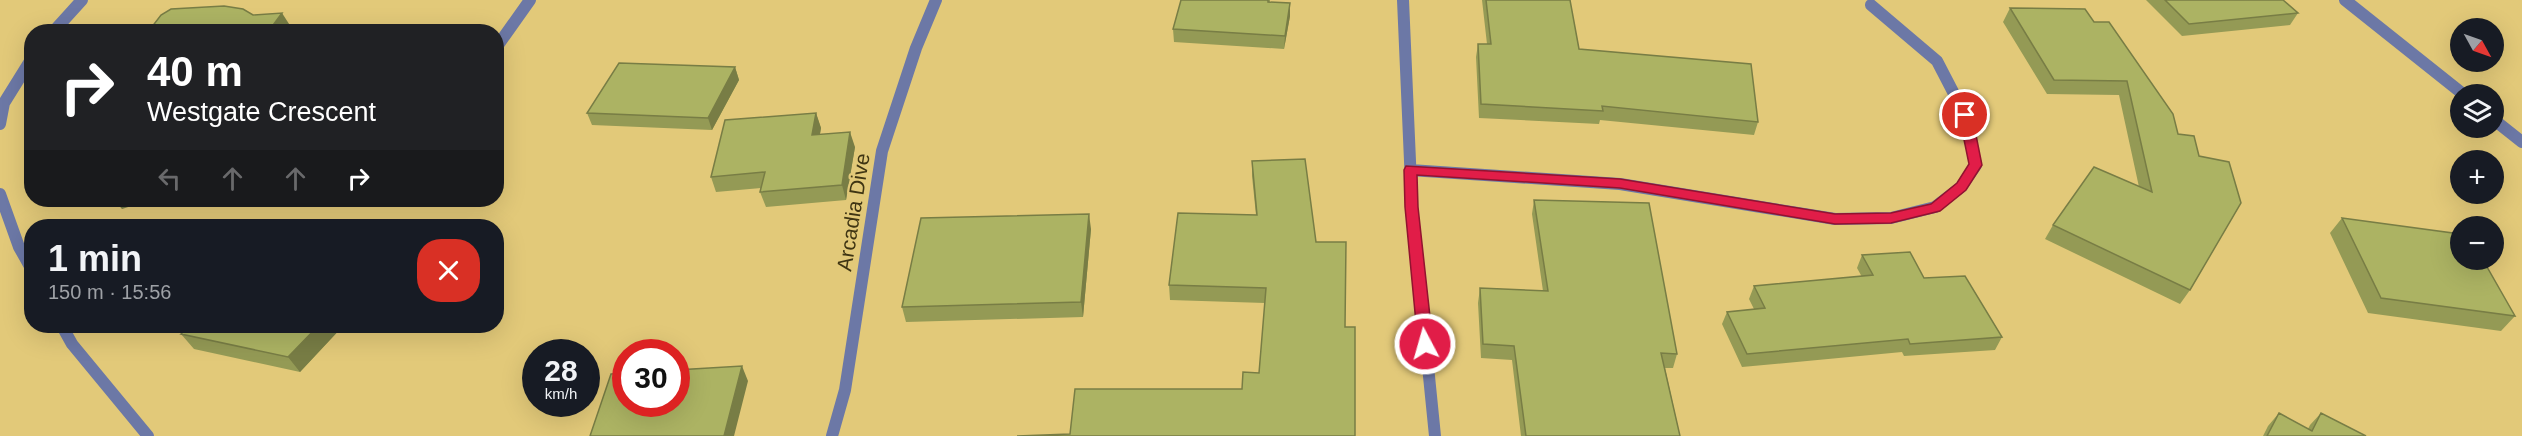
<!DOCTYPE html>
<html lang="en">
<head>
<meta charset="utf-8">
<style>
  :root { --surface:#171b24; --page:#20242c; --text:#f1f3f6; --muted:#9ea1a6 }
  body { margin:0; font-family:Arial,sans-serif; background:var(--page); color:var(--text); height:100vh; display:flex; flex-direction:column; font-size:22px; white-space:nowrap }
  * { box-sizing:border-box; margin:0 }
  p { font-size:20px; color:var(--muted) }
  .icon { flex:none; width:33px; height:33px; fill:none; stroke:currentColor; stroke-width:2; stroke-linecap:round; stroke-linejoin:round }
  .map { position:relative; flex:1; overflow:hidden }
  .panel { position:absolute; left:24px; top:219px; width:480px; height:114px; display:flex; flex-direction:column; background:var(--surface); border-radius:24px; box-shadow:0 6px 24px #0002 }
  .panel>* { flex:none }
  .guide { position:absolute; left:24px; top:24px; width:480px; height:183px; border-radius:24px; box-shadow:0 6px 24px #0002; background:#202124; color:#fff; overflow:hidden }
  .needle { width:39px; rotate:130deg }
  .tools { position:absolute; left:2450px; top:18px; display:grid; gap:12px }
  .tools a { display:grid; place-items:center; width:54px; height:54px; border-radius:50%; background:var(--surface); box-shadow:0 6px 24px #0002; font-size:30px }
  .speed { position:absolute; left:522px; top:339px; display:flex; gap:12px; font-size:30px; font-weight:700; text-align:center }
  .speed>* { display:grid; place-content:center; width:78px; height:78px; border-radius:50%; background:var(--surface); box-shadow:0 6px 24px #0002; line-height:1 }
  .speed small { font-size:15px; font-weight:400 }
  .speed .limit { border:9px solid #d22; background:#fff; color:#111 }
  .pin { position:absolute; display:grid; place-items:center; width:51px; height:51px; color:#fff; margin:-26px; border:3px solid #fff; border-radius:50%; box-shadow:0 2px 6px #0007 }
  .me { position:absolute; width:66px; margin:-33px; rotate:354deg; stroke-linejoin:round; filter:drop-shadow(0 0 4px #0008) }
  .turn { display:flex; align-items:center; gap:21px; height:126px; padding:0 24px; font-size:27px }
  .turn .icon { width:78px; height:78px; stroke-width:2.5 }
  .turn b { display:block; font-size:42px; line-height:51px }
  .lanes { display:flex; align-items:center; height:57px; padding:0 24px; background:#0003; justify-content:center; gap:30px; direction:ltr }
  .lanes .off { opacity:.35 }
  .round { display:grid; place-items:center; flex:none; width:63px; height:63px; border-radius:24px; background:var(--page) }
  .overview { display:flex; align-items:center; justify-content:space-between; height:102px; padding:0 24px }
  h1 { font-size:36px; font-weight:800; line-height:45px }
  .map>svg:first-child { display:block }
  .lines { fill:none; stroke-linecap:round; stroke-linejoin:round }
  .street { stroke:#6c78a6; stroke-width:12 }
  .wall { fill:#949a55 }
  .shaded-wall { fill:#787d45 }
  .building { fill:#acb363; stroke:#787d45; stroke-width:1.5 }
  .route { fill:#e11d48; stroke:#92132f; stroke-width:1.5 }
  .labels { text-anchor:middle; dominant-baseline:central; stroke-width:4.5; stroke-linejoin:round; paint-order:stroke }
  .street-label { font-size:21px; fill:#3f3513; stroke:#e2c979 }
</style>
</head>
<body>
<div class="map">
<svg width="2522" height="436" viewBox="0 0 2522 436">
  <rect width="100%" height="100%" fill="#e2c979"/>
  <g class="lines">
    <path class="street" d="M 1403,0 L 1412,207 L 1435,436
      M 2345,0 L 2463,94
      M 53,32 L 82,0
      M 496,48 L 530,0
      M 2493,119 L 2522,142
      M 0,124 L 4,103 L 32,58
      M 1410,170 L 1620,184 L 1835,219 L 1891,218 L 1935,207 L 1961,187 L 1976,165 L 1965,115 L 1937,61 L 1871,5
      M 0,194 L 19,247 L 32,270
      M 62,326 L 72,344 L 148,436
      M 832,436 L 845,390 L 882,151 L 916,48 L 936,0"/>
  </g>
  <path class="wall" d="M 1181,0 L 1270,0 L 1270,2 L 1290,3 L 1290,16 L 1284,49 L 1174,42 L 1173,29 Z
    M 1482,0 L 1570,0 L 1579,49 L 1758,122 L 1754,135 L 1600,120 L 1599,124 L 1479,118 L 1476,57 L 1478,44 L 1487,44 Z
    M 2146,0 L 2283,0 L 2298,13 L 2290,25 L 2182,36 Z
    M 2010,8 L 2094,22 L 2109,22 L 2190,290 L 2180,304 L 2045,239 L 2053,225 L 2139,187 L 2119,95 L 2047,94 L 2003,22 Z
    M 735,67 L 739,80 L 712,130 L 592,125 L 587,113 Z
    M 816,113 L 821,128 L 820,134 L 855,147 L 846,200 L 766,207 L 760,192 L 761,188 L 716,192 L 711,177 Z
    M 1252,161 L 1316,242 L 1345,327 L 1355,436 L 1070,434 L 1242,389 L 1259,373 L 1265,303 L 1170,300 L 1169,285 L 1256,215 L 1252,176 Z
    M 1534,200 L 1677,354 L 1673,368 L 1665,368 L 1680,436 L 1521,436 L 1512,360 L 1481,358 L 1478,303 L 1480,288 L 1543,291 L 1532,214 Z
    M 2342,218 L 2515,316 L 2501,331 L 2368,313 L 2330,233 Z
    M 1091,229 L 1083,317 L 906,322 L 902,307 Z
    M 1862,255 L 1924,278 L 2002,337 L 1995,350 L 1904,356 L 1902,352 L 1742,367 L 1722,324 L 1727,312 L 1754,309 L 1749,299 L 1754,286 L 1862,277 L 1857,268 Z
    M 190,326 L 343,326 L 300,372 L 194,349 L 181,334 Z
    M 2279,413 L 2308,429 L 2310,425 L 2321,413 L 2366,436 L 2263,436 L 2268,426 Z"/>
  <path class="shaded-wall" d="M 1290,3 L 1290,16 L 1284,49 L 1285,36 Z
    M 282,13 L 291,27 L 288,32 L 268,32 Z
    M 735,67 L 739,80 L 712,130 L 708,118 Z
    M 816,113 L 821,128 L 817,150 L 812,135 Z
    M 850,132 L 855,147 L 846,200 L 842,185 Z
    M 114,200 L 150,200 L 122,209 Z
    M 1089,214 L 1091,229 L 1083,317 L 1081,302 Z
    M 318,326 L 343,326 L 300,372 L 288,357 Z
    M 742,366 L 748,381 L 734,436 L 724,436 Z"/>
  <path class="building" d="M 1181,0 L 1268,0 L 1268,2 L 1290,3 L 1285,36 L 1173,29 Z
    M 1486,0 L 1570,0 L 1579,49 L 1751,64 L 1758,122 L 1602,106 L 1603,111 L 1481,104 L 1478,44 L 1491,44 Z
    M 2165,0 L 2283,0 L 2298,13 L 2189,24 Z
    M 224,6 L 243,9 L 253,15 L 282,13 L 268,32 L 148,32 L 161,15 L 171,9 Z
    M 2010,8 L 2085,9 L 2094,22 L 2109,22 L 2173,114 L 2178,134 L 2194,136 L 2199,156 L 2229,162 L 2241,203 L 2190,290 L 2053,225 L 2094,167 L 2152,192 L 2127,81 L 2054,80 Z
    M 619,63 L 735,67 L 708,118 L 587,113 Z
    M 816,113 L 812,135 L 850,132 L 842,185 L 760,192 L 765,172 L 711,177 L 725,120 Z
    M 1305,159 L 1316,242 L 1346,242 L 1345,327 L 1355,327 L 1355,436 L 1017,436 L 1070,434 L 1075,389 L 1242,389 L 1243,372 L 1259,373 L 1266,288 L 1169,285 L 1178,213 L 1257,215 L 1252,161 Z
    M 1534,200 L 1649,203 L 1677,354 L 1661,353 L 1680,436 L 1526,436 L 1514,346 L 1483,344 L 1480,288 L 1548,291 Z
    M 1089,214 L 1081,302 L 902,307 L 921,218 Z
    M 2342,218 L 2460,234 L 2460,260 L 2483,260 L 2515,316 L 2381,298 Z
    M 1910,252 L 1924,278 L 1965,276 L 2002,337 L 1910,344 L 1908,339 L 1747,354 L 1727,312 L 1765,308 L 1754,286 L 1873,275 L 1862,255 Z
    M 190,326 L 318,326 L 288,357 L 181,334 Z
    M 742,366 L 724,436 L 590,436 L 611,374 L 626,373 L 626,404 L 676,404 L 676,370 Z
    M 2279,413 L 2312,431 L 2321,413 L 2366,436 L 2267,436 Z"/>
  <path class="route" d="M 1965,111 L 1972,115 L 1982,165 L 1966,190 L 1940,211 L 1891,223 L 1835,224 L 1620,188 L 1417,175 L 1418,207 L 1433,344 L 1431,348 L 1420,348 L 1418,344 L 1405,207 L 1404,170 L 1406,166 L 1620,179 L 1835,214 L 1891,213 L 1931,204 L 1957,183 L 1969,164 L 1959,115 Z"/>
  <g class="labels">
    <g class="street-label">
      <text transform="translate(853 212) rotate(-81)">Arcadia Dive</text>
    </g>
  </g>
</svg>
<div class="tools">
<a><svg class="needle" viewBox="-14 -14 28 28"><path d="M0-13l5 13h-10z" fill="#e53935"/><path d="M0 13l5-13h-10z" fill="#9ea1a6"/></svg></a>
<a><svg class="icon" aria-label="layers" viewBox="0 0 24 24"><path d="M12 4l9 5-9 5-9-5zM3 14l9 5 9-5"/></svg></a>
<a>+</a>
<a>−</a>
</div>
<div class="speed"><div>28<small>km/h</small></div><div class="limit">30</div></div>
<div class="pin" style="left:1965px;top:115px;background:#d93025"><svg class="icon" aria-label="arrive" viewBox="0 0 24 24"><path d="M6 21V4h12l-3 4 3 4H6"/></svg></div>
<svg class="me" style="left:1425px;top:344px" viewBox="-20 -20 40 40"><circle r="17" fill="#e11d48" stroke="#fff" stroke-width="3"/><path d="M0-11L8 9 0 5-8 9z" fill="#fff"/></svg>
<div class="guide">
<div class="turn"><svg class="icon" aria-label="right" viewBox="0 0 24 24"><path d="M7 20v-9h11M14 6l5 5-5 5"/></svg><div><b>40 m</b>Westgate Crescent</div></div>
<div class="lanes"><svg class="icon off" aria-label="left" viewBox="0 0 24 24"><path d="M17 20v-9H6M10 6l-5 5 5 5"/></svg><svg class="icon off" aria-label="ahead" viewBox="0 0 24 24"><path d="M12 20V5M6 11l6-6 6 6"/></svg><svg class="icon off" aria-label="ahead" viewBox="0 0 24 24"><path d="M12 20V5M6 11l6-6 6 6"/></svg><svg class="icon" aria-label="right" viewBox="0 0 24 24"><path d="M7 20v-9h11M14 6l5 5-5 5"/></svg></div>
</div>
<section class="panel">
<div class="overview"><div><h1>1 min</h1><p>150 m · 15:56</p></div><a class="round" style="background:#d93025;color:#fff"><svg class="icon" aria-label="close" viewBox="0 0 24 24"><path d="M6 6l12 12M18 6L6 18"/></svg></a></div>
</section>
</div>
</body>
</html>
